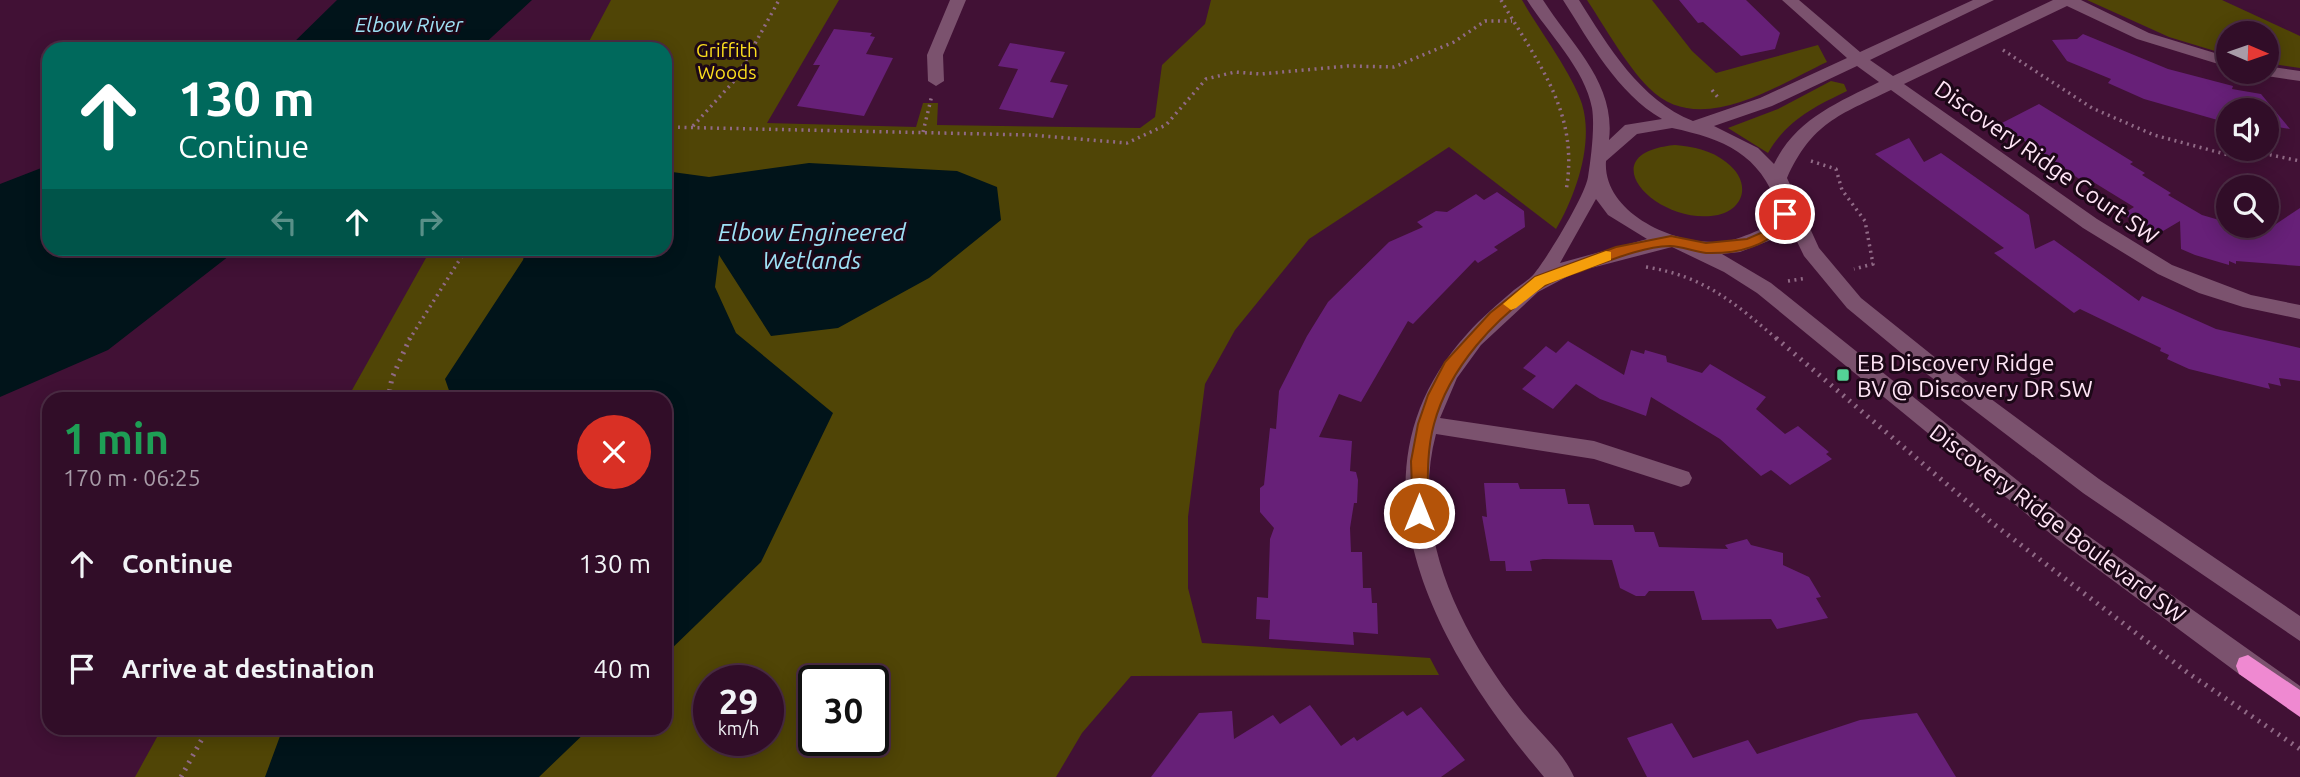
<!DOCTYPE html>
<html lang="en">
<head>
<meta charset="utf-8">
<style>
  :root { --surface:#310d28; --page:#391630; --text:#f1f3f6; --muted:#a89ca8; --line:#4c2d45 }
  body { margin:0; font-family:Ubuntu,sans-serif; background:var(--page); color:var(--text); height:100vh; display:flex; flex-direction:column; font-size:26px; white-space:nowrap }
  * { box-sizing:border-box; margin:0 }
  p { font-size:23px; color:var(--muted) }
  .icon { flex:none; width:38px; height:38px; fill:none; stroke:currentColor; stroke-width:2; stroke-linecap:round; stroke-linejoin:round }
  .map { position:relative; flex:1; overflow:hidden }
  .sheet { position:absolute; left:42px; top:392px; width:630px; height:343px; display:flex; flex-direction:column; background:var(--surface); border-radius:21px; box-shadow:0 4px 18px #0003,0 0 0 2px var(--line) }
  .sheet>* { flex:none }
  .hud { position:absolute; left:42px; top:42px; width:630px; height:214px; border-radius:21px; box-shadow:0 4px 18px #0003,0 0 0 2px var(--line); background:#00695c; color:#fff; overflow:hidden }
  .needle { width:46px; rotate:92deg }
  .tools { position:absolute; left:2216px; top:21px; display:grid; gap:14px }
  .tools a { display:grid; place-items:center; width:63px; height:63px; border-radius:50%; background:var(--surface); box-shadow:0 4px 18px #0003,0 0 0 2px var(--line); font-size:35px }
  .speed { position:absolute; left:693px; top:665px; display:flex; gap:14px; font-size:35px; font-weight:700; text-align:center }
  .speed>* { display:grid; place-content:center; width:91px; height:91px; border-radius:50%; background:var(--surface); box-shadow:0 4px 18px #0003,0 0 0 2px var(--line); line-height:1 }
  .speed small { font-size:18px; font-weight:400 }
  .speed .limit { border:4px solid #111; border-radius:10px; background:#fff; color:#111 }
  .pin { position:absolute; display:grid; place-items:center; width:60px; height:60px; color:#fff; margin:-30px; border:4px solid #fff; border-radius:50%; box-shadow:0 2px 7px #0007 }
  .me { position:absolute; width:77px; margin:-38px; rotate:0deg; stroke-linejoin:round; filter:drop-shadow(0 0 5px #0008) }
  .turn { display:flex; align-items:center; gap:24px; height:147px; padding:0 21px; font-size:32px }
  .turn .icon { width:91px; height:91px; stroke-width:2.5 }
  .turn b { display:block; font-size:49px; line-height:60px }
  .lanes { display:flex; align-items:center; height:66px; padding:0 21px; background:#0003; justify-content:center; gap:35px; direction:ltr }
  .lanes .off { opacity:.35 }
  .round { display:grid; place-items:center; flex:none; width:74px; height:74px; border-radius:37px; background:var(--page) }
  .head { display:flex; align-items:center; justify-content:space-between; height:119px; padding:0 21px }
  h1 { font-size:42px; font-weight:700; line-height:52px; color:#1e9e55 }
  ul { padding:0; list-style:none }
  li { display:flex; align-items:center; gap:21px; height:105px; padding:0 21px }
  li div { flex:1 }
  li b { display:block; font-size:26px }
  li em { font-style:normal }
  .map>svg:first-child { display:block }
  .green { fill:#504506; fill-rule:evenodd }
  .water { fill:#01141a }
  .building { fill:#672078 }
  .lines { fill:none; stroke-linecap:round; stroke-linejoin:round }
  .path-far1 { stroke:#906a86; stroke-width:3.5; stroke-dasharray:2 4.5; stroke-linecap:butt }
  .path { stroke:#906a86; stroke-width:5; stroke-dasharray:2 6; stroke-linecap:butt }
  .minor { fill:#7b526e; fill-rule:evenodd }
  .highway { fill:#ef89d1; fill-rule:evenodd }
  .route { fill:#b45309; stroke:#753606; stroke-width:2 }
  .slow { fill:#f59e0b }
  .poi-dot { fill:#54d396; stroke:#1c0817; stroke-width:2.5 }
  .labels { text-anchor:middle; dominant-baseline:central; stroke-width:6; stroke-linejoin:round; paint-order:stroke }
  .far-park-label { font-size:19px; fill:#fcde1e; stroke:#1c0817 }
  .far-water-label { font-size:21px; font-style:italic; fill:#9ee1f5; stroke:#1c0817 }
  .street-label { font-size:23px; fill:#ffe5f6; stroke:#1c0817 }
  .poi-label { font-size:23px; fill:#ffe5f6; stroke:#1c0817; text-anchor:start }
  .water-label { font-size:24px; font-style:italic; fill:#9ee1f5; stroke:#1c0817 }
</style>
</head>
<body>
<div class="map">
<svg width="2300" height="777" viewBox="0 0 2300 777">
  <rect width="100%" height="100%" fill="#411135"/>
  <path class="green" d="M 611,0 L 839,0 L 767,123 L 916,127 L 923,103 L 938,103 L 937,125 L 1140,128 L 1155,117 L 1162,65 L 1205,24 L 1211,0 L 1522,0 C 1539,30 1572,73 1582,104 C 1594,143 1576,195 1556,229 L 1449,147 L 1309,239 L 1235,330 L 1205,384 L 1188,517 L 1188,588 L 1202,643 L 1430,658 L 1439,675 L 1131,676 L 1082,733 L 1056,777 L 135,777 L 162,728 L 665,728 L 665,399 L 347,399 L 431,249 L 665,248 L 665,49 L 585,49 ZM 709,681 L 768,681 L 768,740 L 709,740 ZM 814,681 L 873,681 L 873,740 L 814,740 Z
    M 1587,0 L 1652,0 L 1692,51 L 1716,73 L 1818,45 L 1827,62 C 1777,85 1699,139 1649,88 C 1626,65 1605,27 1587,0 Z
    M 2087,0 L 2222,0 L 2300,36 L 2300,68 L 2266,63 L 2266,33 L 2228,33 L 2228,55 L 2169,37 Z
    M 1831,81 L 1844,84 L 1847,91 C 1814,107 1787,120 1768,153 L 1728,128 L 1778,109 Z
    M 1675,145 C 1694,147 1711,150 1726,162 C 1753,182 1745,213 1711,216 C 1653,222 1590,153 1675,145 Z"/>
  <path class="water" d="M 337,0 L 532,0 L 479,49 L 287,49 Z
    M 809,163 L 957,171 L 997,187 L 1001,220 L 929,278 L 838,328 L 771,336 L 719,255 L 715,287 L 736,333 L 833,413 L 761,562 L 665,655 L 665,399 L 452,399 L 445,379 L 523,260 L 526,249 L 665,248 L 665,171 L 709,177 Z
    M 49,165 L 49,248 L 238,249 L 108,350 L 0,397 L 0,184 Z
    M 283,728 L 590,728 L 539,777 L 265,777 Z"/>
  <path class="building" d="M 1679,0 L 1746,0 L 1780,33 L 1775,49 L 1741,56 L 1703,22 L 1698,23 Z
    M 834,29 L 872,33 L 870,36 L 875,37 L 866,54 L 893,58 L 864,116 L 797,106 L 820,65 L 813,65 Z
    M 2083,34 L 2168,69 L 2233,86 L 2232,89 L 2261,94 L 2290,129 L 2266,125 L 2266,110 L 2228,110 L 2228,123 L 2144,99 L 2108,83 L 2111,79 L 2067,61 L 2052,40 L 2077,39 Z
    M 1010,43 L 1065,52 L 1050,82 L 1068,85 L 1053,118 L 999,109 L 1018,69 L 998,66 Z
    M 2039,104 L 2133,162 L 2130,164 L 2145,173 L 2142,175 L 2171,193 L 2168,195 L 2202,215 L 2226,222 L 2228,226 L 2264,232 L 2300,208 L 2300,266 L 2236,261 L 2236,264 L 2229,261 L 2229,265 L 2195,255 L 2181,249 L 2180,221 L 2158,234 L 2146,229 L 2123,214 L 2134,207 L 2090,180 L 2085,183 L 2000,124 Z
    M 1909,138 L 1924,162 L 1941,153 L 2029,215 L 2035,249 L 2054,240 L 2139,301 L 2142,296 L 2216,329 L 2300,348 L 2300,381 L 2279,378 L 2281,386 L 2268,383 L 2270,389 L 2189,369 L 2167,359 L 2169,355 L 2160,351 L 2161,348 L 2080,309 L 2074,313 L 1994,253 L 2004,248 L 1875,154 Z
    M 1497,192 L 1524,211 L 1525,227 L 1494,247 L 1498,250 L 1478,263 L 1475,260 L 1413,324 L 1408,321 L 1361,402 L 1339,394 L 1319,437 L 1352,441 L 1350,471 L 1356,472 L 1358,480 L 1357,503 L 1354,503 L 1350,528 L 1351,552 L 1362,552 L 1363,588 L 1371,588 L 1372,603 L 1377,603 L 1378,634 L 1353,632 L 1354,645 L 1269,639 L 1270,620 L 1256,619 L 1257,597 L 1268,598 L 1270,539 L 1274,528 L 1260,512 L 1260,488 L 1264,485 L 1270,428 L 1276,429 L 1279,391 L 1307,336 L 1328,302 L 1389,242 L 1423,227 L 1417,222 L 1436,211 L 1447,212 L 1476,194 L 1484,200 Z
    M 1568,341 L 1624,375 L 1631,350 L 1644,354 L 1645,350 L 1666,356 L 1667,362 L 1702,373 L 1710,364 L 1766,397 L 1756,409 L 1785,434 L 1798,426 L 1829,452 L 1826,454 L 1832,459 L 1790,485 L 1771,470 L 1761,476 L 1720,439 L 1651,397 L 1646,416 L 1600,399 L 1576,384 L 1553,409 L 1522,389 L 1536,376 L 1523,368 L 1546,346 L 1556,353 Z
    M 1484,483 L 1518,483 L 1520,489 L 1565,489 L 1568,504 L 1589,504 L 1594,525 L 1633,525 L 1635,532 L 1654,532 L 1659,547 L 1728,549 L 1725,545 L 1747,539 L 1751,545 L 1783,553 L 1783,565 L 1809,577 L 1821,597 L 1816,598 L 1828,618 L 1777,629 L 1771,619 L 1702,620 L 1694,591 L 1649,591 L 1645,596 L 1636,596 L 1620,588 L 1612,560 L 1543,559 L 1530,561 L 1532,571 L 1506,571 L 1505,561 L 1490,561 L 1482,516 L 1487,517 Z
    M 1310,705 L 1341,746 L 1354,737 L 1357,741 L 1403,711 L 1407,716 L 1421,707 L 1465,760 L 1441,777 L 1151,777 L 1199,713 L 1232,711 L 1234,739 L 1273,715 L 1280,724 Z
    M 1917,713 L 1956,777 L 1647,777 L 1627,738 L 1672,723 L 1693,758 L 1748,740 L 1757,754 L 1860,720 Z"/>
  <g class="lines">
    <path class="path-far1" d="M 1501,0 C 1538,64 1580,113 1566,191
      M 2003,50 L 2092,108 L 2154,135 L 2236,157 L 2271,155 L 2300,161
      M 1712,90 L 1720,100
      M 693,126 L 735,80 L 779,0
      M 665,127 L 1031,135 L 1127,143 L 1166,125 L 1206,79 L 1235,72 L 1261,74 L 1348,66 L 1394,67 L 1454,42 L 1485,21 L 1512,21
      M 923,132 L 932,95
      M 1811,161 L 1836,169 L 1842,190 L 1865,221 L 1873,264 L 1854,269
      M 1646,267 C 1704,276 1735,303 1778,340
      M 1788,281 L 1807,278
      M 409,340 L 467,248"/>
    <path class="path" d="M 1776,338 L 1991,522 L 2188,673 L 2300,749
      M 388,399 L 392,378 L 410,338
      M 181,777 L 208,728"/>
    <path class="minor" d="M 950,0 L 966,0 L 943,55 L 944,81 L 936,86 L 928,81 L 927,55 Z
      M 1527,0 L 1543,0 C 1571,44 1616,83 1609,140 L 1625,125 L 1662,119 C 1617,93 1590,42 1563,0 L 1579,0 C 1608,46 1640,100 1693,121 L 1760,98 L 1847,58 L 1782,0 L 1799,0 L 1860,52 L 1973,0 L 1994,0 L 1870,60 L 1893,76 L 2053,0 L 2081,0 L 2149,33 L 2228,57 L 2228,67 L 2137,39 L 2067,6 L 1904,84 L 2097,219 L 2172,265 L 2251,295 L 2300,305 L 2300,319 L 2243,307 L 2199,293 L 2158,274 L 2083,228 L 1891,90 C 1839,115 1812,123 1787,178 L 1819,248 L 1861,298 L 1937,359 L 2099,479 L 2300,616 L 2300,641 L 2083,493 L 1923,371 L 1847,308 L 1804,256 L 1788,223 L 1781,236 L 1740,252 L 1722,254 L 1771,283 L 2073,525 L 2300,686 L 2300,712 L 2239,674 L 2057,539 L 1757,293 L 1724,272 L 1672,247 L 1576,272 L 1538,292 L 1481,345 L 1457,378 L 1440,418 L 1594,441 L 1689,472 L 1692,478 L 1689,484 L 1681,487 L 1594,459 L 1436,434 C 1410,532 1459,630 1518,706 C 1535,729 1563,751 1574,777 L 1544,777 C 1440,654 1336,478 1467,334 C 1481,318 1498,304 1514,290 C 1520,285 1529,280 1534,274 C 1547,258 1585,196 1588,177 C 1591,159 1595,126 1592,108 C 1585,69 1548,33 1527,0 ZM 1857,66 L 1879,82 C 1837,103 1796,119 1774,164 L 1758,148 L 1714,126 L 1772,106 ZM 1672,128 C 1724,139 1760,154 1778,207 L 1767,227 C 1756,231 1744,237 1732,240 C 1685,251 1602,216 1606,161 L 1637,134 ZM 1596,199 L 1608,215 L 1647,239 L 1560,263 Z
      M 2266,66 L 2300,71 L 2300,81 L 2260,75 L 2258,72 L 2266,72 Z"/>
    <path class="highway" d="M 2248,655 L 2300,690 L 2300,717 L 2239,674 L 2236,666 L 2239,658 Z"/>
  </g>
  <path class="route" d="M 1785,209 L 1792,214 C 1774,245 1742,254 1706,253 C 1694,252 1682,246 1670,246 C 1642,247 1614,259 1589,268 C 1574,274 1557,278 1544,286 C 1496,316 1449,368 1434,424 C 1426,453 1428,483 1428,513 L 1425,518 L 1413,518 L 1411,461 L 1418,424 L 1428,395 L 1445,362 L 1490,313 L 1535,277 L 1616,247 L 1671,236 L 1706,243 L 1747,239 L 1761,233 Z"/>
  <path class="slow" d="M 1606,251 L 1611,252 L 1611,260 L 1545,285 L 1516,308 L 1511,310 L 1503,304 L 1535,277 Z"/>
  <rect class="poi-dot" x="1836" y="368" width="14" height="14" rx="3.5"/>
  <g class="labels">
    <g class="far-park-label">
      <text x="727" y="50">Griffith<tspan x="727" dy="22">Woods</tspan></text>
    </g>
    <g class="far-water-label">
      <text x="409" y="24">Elbow River</text>
    </g>
    <g class="street-label">
      <text transform="translate(2047 162) rotate(35)">Discovery Ridge Court SW</text>
      <text transform="translate(2058 523) rotate(37)">Discovery Ridge Boulevard SW</text>
    </g>
    <g class="poi-label">
      <text x="1857" y="362">EB Discovery Ridge<tspan x="1857" dy="26">BV @ Discovery DR SW</tspan></text>
    </g>
    <g class="water-label">
      <text x="812" y="232">Elbow Engineered<tspan x="812" dy="28">Wetlands</tspan></text>
    </g>
  </g>
</svg>
<div class="tools">
<a><svg class="needle" viewBox="-14 -14 28 28"><path d="M0-13l5 13h-10z" fill="#e53935"/><path d="M0 13l5-13h-10z" fill="#a89ca8"/></svg></a>
<a><svg class="icon" aria-label="sound" viewBox="0 0 24 24"><path d="M4 9h4l5-4v14l-5-4H4zM17 9q2 3 0 6"/></svg></a>
<a><svg class="icon" aria-label="search" viewBox="0 0 24 24"><circle cx="10" cy="10" r="6"/><path d="M15 15l6 6"/></svg></a>
</div>
<div class="speed"><div>29<small>km/h</small></div><div class="limit">30</div></div>
<div class="pin" style="left:1785px;top:214px;background:#d93025"><svg class="icon" aria-label="arrive" viewBox="0 0 24 24"><path d="M6 21V4h12l-3 4 3 4H6"/></svg></div>
<svg class="me" style="left:1419px;top:513px" viewBox="-20 -20 40 40"><circle r="17" fill="#b45309" stroke="#fff" stroke-width="3"/><path d="M0-11L8 9 0 5-8 9z" fill="#fff"/></svg>
<div class="hud">
<div class="turn"><svg class="icon" aria-label="ahead" viewBox="0 0 24 24"><path d="M12 20V5M6 11l6-6 6 6"/></svg><div><b>130 m</b>Continue</div></div>
<div class="lanes"><svg class="icon off" aria-label="left" viewBox="0 0 24 24"><path d="M17 20v-9H6M10 6l-5 5 5 5"/></svg><svg class="icon" aria-label="ahead" viewBox="0 0 24 24"><path d="M12 20V5M6 11l6-6 6 6"/></svg><svg class="icon off" aria-label="right" viewBox="0 0 24 24"><path d="M7 20v-9h11M14 6l5 5-5 5"/></svg></div>
</div>
<section class="sheet">
<div class="head"><div><h1>1 min</h1><p>170 m · 06:25</p></div><a class="round" style="background:#d93025;color:#fff"><svg class="icon" aria-label="close" viewBox="0 0 24 24"><path d="M6 6l12 12M18 6L6 18"/></svg></a></div>
<ul>
<li><svg class="icon" aria-label="ahead" viewBox="0 0 24 24"><path d="M12 20V5M6 11l6-6 6 6"/></svg><div><b>Continue</b></div><em>130 m</em></li>
<li><svg class="icon" aria-label="arrive" viewBox="0 0 24 24"><path d="M6 21V4h12l-3 4 3 4H6"/></svg><div><b>Arrive at destination</b></div><em>40 m</em></li>
</ul>
</section>
</div>
</body>
</html>
